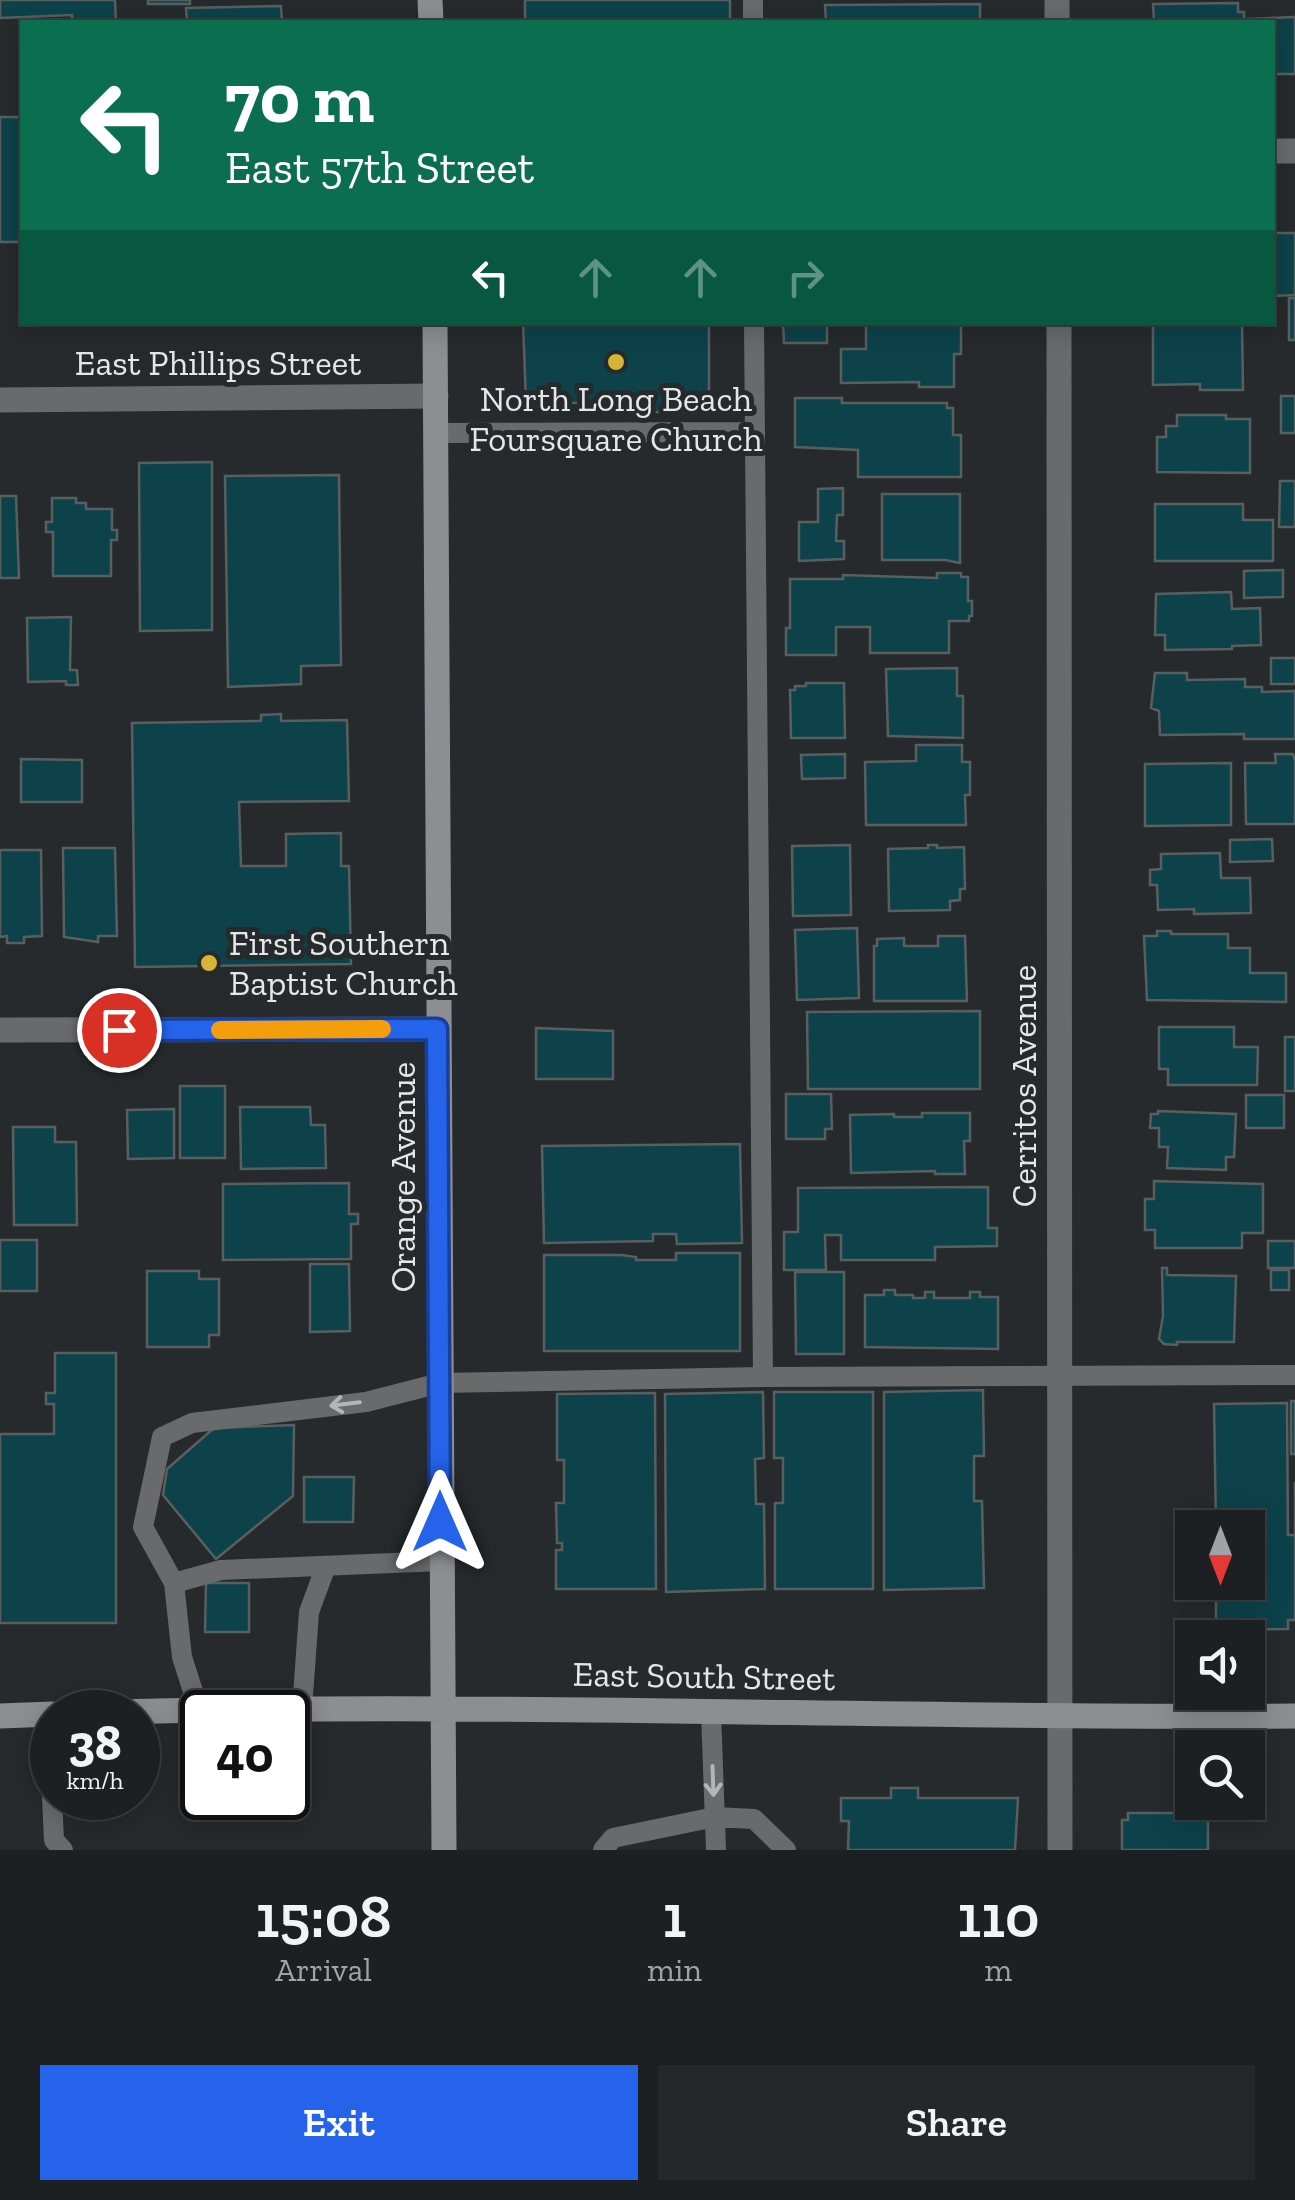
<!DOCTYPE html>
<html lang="en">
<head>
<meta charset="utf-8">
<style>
  :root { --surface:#1c2022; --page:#25282a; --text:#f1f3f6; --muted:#a0a3a5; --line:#3a3e40; --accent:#2563eb }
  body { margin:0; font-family:"Zilla Slab",serif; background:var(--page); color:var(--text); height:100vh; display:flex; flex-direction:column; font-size:38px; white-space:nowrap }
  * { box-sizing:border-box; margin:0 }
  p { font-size:32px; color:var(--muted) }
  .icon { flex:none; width:55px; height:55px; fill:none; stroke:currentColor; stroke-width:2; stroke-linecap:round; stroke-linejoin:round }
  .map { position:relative; height:1850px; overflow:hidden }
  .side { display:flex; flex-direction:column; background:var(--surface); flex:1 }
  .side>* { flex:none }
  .guide { position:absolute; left:20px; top:20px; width:1255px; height:305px; border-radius:0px; box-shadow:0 5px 25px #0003,0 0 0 2px var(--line); background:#0b6e4f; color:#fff; overflow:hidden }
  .needle { width:65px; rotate:180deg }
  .fabs { position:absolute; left:1175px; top:1510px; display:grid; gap:20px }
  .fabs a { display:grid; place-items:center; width:90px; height:90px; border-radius:0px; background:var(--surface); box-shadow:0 5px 25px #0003,0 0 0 2px var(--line); font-size:50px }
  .speed { position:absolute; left:30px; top:1690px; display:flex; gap:20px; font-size:50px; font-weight:700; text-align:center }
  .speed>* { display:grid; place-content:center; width:130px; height:130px; border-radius:50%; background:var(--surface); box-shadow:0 5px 25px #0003,0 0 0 2px var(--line); line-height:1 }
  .speed small { font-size:25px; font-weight:400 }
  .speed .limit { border:5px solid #111; border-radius:15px; background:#fff; color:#111 }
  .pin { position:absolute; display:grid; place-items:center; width:85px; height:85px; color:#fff; margin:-42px; border:5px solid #fff; border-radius:50%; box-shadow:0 2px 10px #0007 }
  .me { position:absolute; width:110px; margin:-55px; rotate:0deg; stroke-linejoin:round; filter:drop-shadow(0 0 8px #0008) }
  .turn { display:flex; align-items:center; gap:35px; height:210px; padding:0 40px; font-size:45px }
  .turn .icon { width:130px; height:130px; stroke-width:2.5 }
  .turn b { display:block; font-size:70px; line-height:85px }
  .lanes { display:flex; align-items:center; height:95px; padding:0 40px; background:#0003; justify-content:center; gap:50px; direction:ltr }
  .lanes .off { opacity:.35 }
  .eta { display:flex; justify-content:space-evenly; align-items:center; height:170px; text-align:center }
  .eta b { font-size:60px; font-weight:600; line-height:70px }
  .cta { display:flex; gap:20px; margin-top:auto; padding:20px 40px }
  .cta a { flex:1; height:115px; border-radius:0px; background:var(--accent); color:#fff; font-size:40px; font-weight:600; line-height:115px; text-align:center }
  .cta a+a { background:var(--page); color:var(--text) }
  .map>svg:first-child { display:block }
  .building { fill:#0d424b; stroke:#595f60; stroke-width:2.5 }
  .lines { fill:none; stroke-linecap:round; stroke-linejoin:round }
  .lane { stroke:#696a6c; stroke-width:20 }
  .street { stroke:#696a6c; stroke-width:25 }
  .secondary { stroke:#8d8e92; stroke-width:25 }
  .oneway { stroke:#b3b5b7 }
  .route-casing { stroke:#184099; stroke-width:25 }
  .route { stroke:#2563eb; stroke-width:18 }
  .slow { stroke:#f59e0b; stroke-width:18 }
  .poi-dot { fill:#d5b535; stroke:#262a2d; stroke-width:4 }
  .labels { text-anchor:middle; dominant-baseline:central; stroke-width:10; stroke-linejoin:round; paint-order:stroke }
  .street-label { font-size:35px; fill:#e4e7e9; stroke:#262a2d }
  .poi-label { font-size:35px; fill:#e4e7e9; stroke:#262a2d }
</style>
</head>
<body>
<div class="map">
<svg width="1295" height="1850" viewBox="0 0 1295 1850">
  <rect width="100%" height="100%" fill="#262a2d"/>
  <path class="building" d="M 0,0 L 115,0 L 116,22 L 72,22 L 72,15 L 0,18 Z
    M 148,0 L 190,0 L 190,4 L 148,4 Z
    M 525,0 L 730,0 L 730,22 L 525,22 Z
    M 1238,3 L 1238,12 L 1244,12 L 1244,19 L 1295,17 L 1295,74 L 1272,74 L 1272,22 L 1154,22 L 1153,4 Z
    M 980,4 L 980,22 L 826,22 L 825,5 Z
    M 281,6 L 282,22 L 187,22 L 186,8 Z
    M 0,117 L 22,117 L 22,242 L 0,242 Z
    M 1272,233 L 1295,233 L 1295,295 L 1272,296 Z
    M 1289,298 L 1295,298 L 1295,340 L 1289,340 Z
    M 523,322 L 709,322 L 709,402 L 704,402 L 704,412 L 644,412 L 644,403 L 526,403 Z
    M 783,322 L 827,322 L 827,343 L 784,343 Z
    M 866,322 L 961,322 L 961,354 L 954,354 L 954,387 L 919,387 L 919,382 L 841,383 L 841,349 L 866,349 Z
    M 1153,322 L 1242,322 L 1243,390 L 1200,390 L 1200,384 L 1153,385 Z
    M 1281,396 L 1295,396 L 1295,433 L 1281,433 Z
    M 795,398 L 842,398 L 842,403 L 947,403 L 947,408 L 953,408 L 953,435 L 961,435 L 961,477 L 858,477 L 858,450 L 795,447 Z
    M 1177,415 L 1226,415 L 1226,419 L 1250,419 L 1250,473 L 1157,472 L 1157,437 L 1166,437 L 1166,426 L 1177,426 Z
    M 212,462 L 212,630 L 140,631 L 139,463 Z
    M 339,475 L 341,665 L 301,666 L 301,684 L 228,687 L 225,476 Z
    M 1280,481 L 1295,481 L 1295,527 L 1279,527 Z
    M 843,488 L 843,515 L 837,515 L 836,541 L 844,541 L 844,559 L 799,561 L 799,522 L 818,522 L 818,489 Z
    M 882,494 L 960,494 L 960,563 L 945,560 L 882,560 Z
    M 0,496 L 16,496 L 19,578 L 0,578 Z
    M 52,498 L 76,498 L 76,503 L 86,503 L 86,509 L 112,509 L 112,530 L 117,530 L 117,540 L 111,540 L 111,576 L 53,576 L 53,532 L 46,532 L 46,522 L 52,522 Z
    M 1155,504 L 1243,504 L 1243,520 L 1273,520 L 1273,561 L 1155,561 Z
    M 1283,570 L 1283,597 L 1244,598 L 1244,571 Z
    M 937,573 L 961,573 L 961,577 L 968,577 L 968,601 L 972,601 L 972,616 L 969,616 L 969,621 L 949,621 L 949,653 L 870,653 L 870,627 L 836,627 L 836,655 L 786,655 L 786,628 L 790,628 L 790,579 L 843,579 L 843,575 L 937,578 Z
    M 1231,592 L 1232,609 L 1260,608 L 1261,645 L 1232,646 L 1232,649 L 1165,650 L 1165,635 L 1155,635 L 1156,594 Z
    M 71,617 L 70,670 L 77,670 L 78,685 L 66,685 L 66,681 L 28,682 L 27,618 Z
    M 1271,658 L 1295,658 L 1295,684 L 1271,684 Z
    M 957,668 L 957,696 L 963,696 L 963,738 L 888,736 L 886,669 Z
    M 1155,673 L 1187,673 L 1187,680 L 1245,679 L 1245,687 L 1262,687 L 1262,692 L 1295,691 L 1295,739 L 1244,739 L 1244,734 L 1160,735 L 1159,711 L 1151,708 Z
    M 806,683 L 844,683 L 845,738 L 791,738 L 790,690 L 795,690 L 795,686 L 806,686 Z
    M 281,714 L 281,721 L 347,720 L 349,801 L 239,802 L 241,866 L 286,866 L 286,834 L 341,833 L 341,866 L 349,866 L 351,964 L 135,967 L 132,723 L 261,721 L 261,715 Z
    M 916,745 L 962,745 L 962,762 L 970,762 L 970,795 L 965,795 L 966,825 L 866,825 L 865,762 L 916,761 Z
    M 845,754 L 845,778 L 802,779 L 801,755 Z
    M 1275,754 L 1293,754 L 1295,761 L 1295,824 L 1246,824 L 1245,763 L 1276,763 Z
    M 21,759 L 82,760 L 82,802 L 21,802 Z
    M 1231,763 L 1231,825 L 1145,826 L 1145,764 Z
    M 1272,839 L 1273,861 L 1230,862 L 1230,840 Z
    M 850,845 L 851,915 L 793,916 L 792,846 Z
    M 928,845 L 937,845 L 937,848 L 964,847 L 965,889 L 960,889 L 960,900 L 950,901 L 950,910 L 889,911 L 888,849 L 928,848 Z
    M 63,848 L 115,848 L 117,936 L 98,936 L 98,942 L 64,937 Z
    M 0,850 L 41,850 L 42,936 L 24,937 L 24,943 L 7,943 L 7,936 L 0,937 Z
    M 1220,853 L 1221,878 L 1250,878 L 1251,913 L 1194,914 L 1194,909 L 1158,910 L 1157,885 L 1150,885 L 1150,870 L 1161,869 L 1161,854 Z
    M 857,928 L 859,998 L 797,1000 L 795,930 Z
    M 1157,931 L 1171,931 L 1171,934 L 1228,934 L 1228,948 L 1250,948 L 1250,973 L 1286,973 L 1286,1002 L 1147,1000 L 1144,936 L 1157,936 Z
    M 938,936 L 965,936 L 967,1001 L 874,1001 L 874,946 L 877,946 L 877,939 L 904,938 L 904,946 L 938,946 Z
    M 980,1011 L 980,1089 L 808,1089 L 807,1012 Z
    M 1159,1027 L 1234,1027 L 1234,1047 L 1258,1047 L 1257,1085 L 1168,1085 L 1168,1069 L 1159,1069 Z
    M 536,1028 L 613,1031 L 613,1079 L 536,1079 Z
    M 1285,1037 L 1295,1037 L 1295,1091 L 1285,1091 Z
    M 180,1086 L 225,1086 L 225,1158 L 180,1158 Z
    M 786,1094 L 831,1094 L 832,1129 L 825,1129 L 825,1139 L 786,1139 Z
    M 1246,1095 L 1284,1095 L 1284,1128 L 1246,1128 Z
    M 240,1107 L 310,1107 L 311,1125 L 325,1125 L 326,1168 L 241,1169 Z
    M 174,1109 L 174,1158 L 128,1159 L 127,1110 Z
    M 1158,1111 L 1236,1114 L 1234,1157 L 1226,1157 L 1226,1170 L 1167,1168 L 1168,1147 L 1159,1147 L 1159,1128 L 1150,1128 L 1151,1114 L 1158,1114 Z
    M 922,1113 L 970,1113 L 970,1141 L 964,1141 L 965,1174 L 935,1174 L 935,1171 L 851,1173 L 850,1115 L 894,1114 L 894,1117 L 922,1117 Z
    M 13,1127 L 55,1127 L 55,1142 L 76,1142 L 77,1225 L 14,1225 Z
    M 740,1144 L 742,1243 L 677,1244 L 676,1234 L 653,1234 L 653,1241 L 544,1243 L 542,1146 Z
    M 1154,1181 L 1263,1184 L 1263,1233 L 1242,1233 L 1242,1248 L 1155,1248 L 1155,1230 L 1145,1230 L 1145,1199 L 1154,1199 Z
    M 349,1183 L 349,1214 L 358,1214 L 358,1224 L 351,1224 L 351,1259 L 223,1260 L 223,1184 Z
    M 988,1187 L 988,1228 L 997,1228 L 997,1246 L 935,1247 L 935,1260 L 841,1260 L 841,1235 L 825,1235 L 826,1270 L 784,1270 L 784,1232 L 798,1232 L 798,1188 Z
    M 0,1240 L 37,1240 L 37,1291 L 0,1291 Z
    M 1268,1241 L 1295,1241 L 1295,1268 L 1268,1268 Z
    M 676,1253 L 740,1253 L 740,1351 L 544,1351 L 544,1255 L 621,1255 L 636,1257 L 636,1260 L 676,1260 Z
    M 310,1264 L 349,1264 L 350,1331 L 310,1332 Z
    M 1162,1268 L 1167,1268 L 1167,1275 L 1236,1276 L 1234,1342 L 1177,1342 L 1177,1345 L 1164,1344 L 1159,1339 L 1163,1316 Z
    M 1271,1270 L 1289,1270 L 1289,1290 L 1271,1290 Z
    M 147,1271 L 199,1271 L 199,1279 L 219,1279 L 219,1335 L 209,1335 L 209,1347 L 147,1347 Z
    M 795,1272 L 844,1272 L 844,1354 L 796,1354 Z
    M 884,1290 L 895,1290 L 895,1295 L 913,1295 L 913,1298 L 925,1298 L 925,1292 L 934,1292 L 934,1298 L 970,1298 L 970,1292 L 980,1292 L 980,1297 L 998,1297 L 998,1349 L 865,1347 L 865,1295 L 884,1295 Z
    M 55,1353 L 116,1353 L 116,1623 L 0,1623 L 0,1434 L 54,1434 L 54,1404 L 46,1404 L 46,1393 L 55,1393 Z
    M 983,1390 L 984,1456 L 974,1456 L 974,1501 L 982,1501 L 984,1588 L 884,1590 L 884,1392 Z
    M 763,1392 L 764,1458 L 755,1459 L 756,1504 L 764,1504 L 765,1589 L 666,1592 L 665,1394 Z
    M 774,1392 L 873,1392 L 873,1589 L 775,1589 L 775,1503 L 783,1503 L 783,1458 L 774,1458 Z
    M 655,1393 L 656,1589 L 556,1589 L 556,1550 L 562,1550 L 562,1543 L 557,1543 L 556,1503 L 564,1503 L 564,1460 L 557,1460 L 557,1394 Z
    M 1291,1401 L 1295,1401 L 1295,1454 L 1291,1454 Z
    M 1287,1403 L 1288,1535 L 1295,1535 L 1295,1482 L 1295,1620 L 1288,1620 L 1288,1629 L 1216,1630 L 1216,1582 L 1248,1582 L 1248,1528 L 1216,1528 L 1214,1404 Z
    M 294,1425 L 293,1496 L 216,1559 L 163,1495 L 167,1469 L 214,1428 Z
    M 304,1477 L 354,1477 L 353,1522 L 304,1522 Z
    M 206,1583 L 249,1583 L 249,1632 L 205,1632 Z
    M 891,1788 L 918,1788 L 918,1798 L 1018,1798 L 1015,1850 L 848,1850 L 849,1821 L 841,1821 L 841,1798 L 891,1798 Z
    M 1128,1813 L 1194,1813 L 1194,1820 L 1208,1820 L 1208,1850 L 1122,1850 L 1122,1820 L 1128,1820 Z"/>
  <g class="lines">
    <path class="lane" d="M 753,22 L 753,0
      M 754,322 L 763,1377
      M 436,433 L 754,432
      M 441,1561 L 221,1570 L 174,1583 L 143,1527 L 162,1437 L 192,1423 L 366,1402 L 440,1383 L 763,1377 L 1295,1375
      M 174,1583 L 182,1657 L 199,1710
      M 302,1709 L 309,1612 L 326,1566
      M 711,1712 L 716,1850
      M 48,1714 L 54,1840 L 63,1850
      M 603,1850 L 613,1838 L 715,1817 L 754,1819 L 786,1850"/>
    <path class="street" d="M 1057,0 L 1057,22
      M 1272,151 L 1295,151
      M 1059,322 L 1060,1850
      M 0,400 L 436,396
      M 0,1030 L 437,1029"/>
    <path class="secondary" d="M 430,0 L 431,22
      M 435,322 L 444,1850
      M 112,1712 C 506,1702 901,1719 1295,1716
      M 0,1716 L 52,1714"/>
  </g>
  <defs><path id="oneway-shaft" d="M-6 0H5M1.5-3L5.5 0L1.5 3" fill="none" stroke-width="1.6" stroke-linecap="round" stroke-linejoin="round" transform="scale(2.5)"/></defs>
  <g class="oneway">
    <use href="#oneway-shaft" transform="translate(345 1404) rotate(173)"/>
    <use href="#oneway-shaft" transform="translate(713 1781) rotate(88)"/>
  </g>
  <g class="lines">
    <defs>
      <path id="route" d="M 119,1030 L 437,1029 L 440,1522"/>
    </defs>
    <use href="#route" class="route-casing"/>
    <use href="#route" class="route"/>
    <path class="slow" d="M 220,1030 L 382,1029"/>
  </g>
  <g class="poi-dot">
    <circle cx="616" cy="362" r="10"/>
    <circle cx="209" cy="963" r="10"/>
  </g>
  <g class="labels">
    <g class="street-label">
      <text x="218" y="363">East Phillips Street</text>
      <text transform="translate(1024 1086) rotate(-90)">Cerritos Avenue</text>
      <text transform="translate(403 1177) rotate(-90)">Orange Avenue</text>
      <text transform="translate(704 1676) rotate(1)">East South Street</text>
    </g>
    <g class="poi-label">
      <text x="616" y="399">North Long Beach<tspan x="616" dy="40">Foursquare Church</tspan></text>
      <text x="229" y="943" text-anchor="start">First Southern<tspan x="229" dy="40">Baptist Church</tspan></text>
    </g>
  </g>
</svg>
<div class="fabs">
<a><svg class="needle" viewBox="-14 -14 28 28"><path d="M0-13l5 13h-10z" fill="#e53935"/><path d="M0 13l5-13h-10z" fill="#a0a3a5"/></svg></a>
<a><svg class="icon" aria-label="sound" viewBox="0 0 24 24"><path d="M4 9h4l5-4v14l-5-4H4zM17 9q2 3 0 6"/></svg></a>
<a><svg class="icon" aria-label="search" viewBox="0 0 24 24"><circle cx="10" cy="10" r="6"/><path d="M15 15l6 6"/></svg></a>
</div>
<div class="speed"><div>38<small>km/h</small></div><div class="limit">40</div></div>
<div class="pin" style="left:119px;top:1030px;background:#d93025"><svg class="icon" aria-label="arrive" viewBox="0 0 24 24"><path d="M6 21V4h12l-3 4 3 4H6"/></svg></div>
<svg class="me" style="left:440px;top:1522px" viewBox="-20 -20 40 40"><path d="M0-17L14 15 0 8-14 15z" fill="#2563eb" stroke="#fff" stroke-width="4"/></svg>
<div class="guide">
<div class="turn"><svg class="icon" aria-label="left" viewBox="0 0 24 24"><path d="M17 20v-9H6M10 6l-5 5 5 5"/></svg><div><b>70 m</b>East 57th Street</div></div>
<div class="lanes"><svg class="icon" aria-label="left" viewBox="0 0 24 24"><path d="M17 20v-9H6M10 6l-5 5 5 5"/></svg><svg class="icon off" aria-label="ahead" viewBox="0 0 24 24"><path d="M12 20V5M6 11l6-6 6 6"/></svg><svg class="icon off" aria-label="ahead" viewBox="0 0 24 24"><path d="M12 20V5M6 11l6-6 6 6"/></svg><svg class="icon off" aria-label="right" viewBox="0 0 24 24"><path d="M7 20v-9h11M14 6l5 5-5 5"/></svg></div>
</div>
</div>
<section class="side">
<div class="eta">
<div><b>15:08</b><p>Arrival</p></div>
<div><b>1</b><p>min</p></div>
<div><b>110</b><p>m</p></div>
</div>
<div class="cta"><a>Exit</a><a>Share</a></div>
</section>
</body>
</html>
